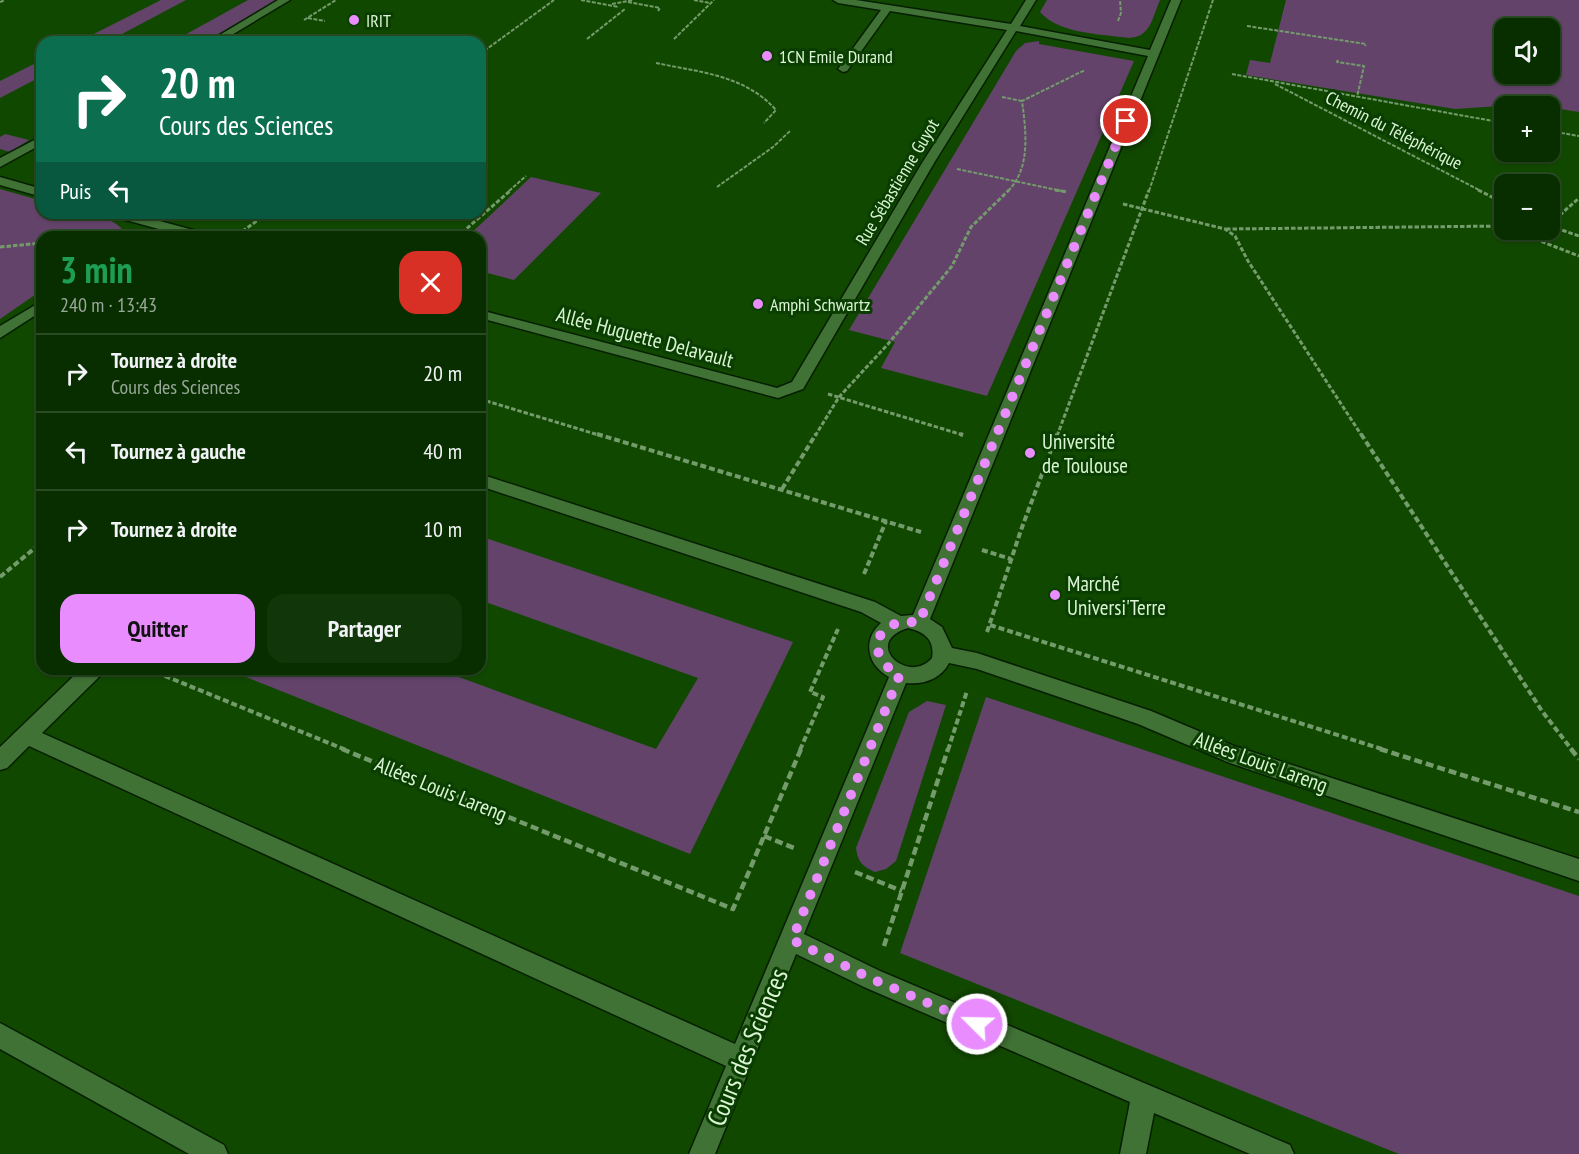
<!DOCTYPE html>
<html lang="fr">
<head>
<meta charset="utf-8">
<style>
  :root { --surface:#082e00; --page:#11360a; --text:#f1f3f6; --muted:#98a899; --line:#294a22; --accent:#e98dfe }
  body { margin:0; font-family:"PT Sans Narrow",sans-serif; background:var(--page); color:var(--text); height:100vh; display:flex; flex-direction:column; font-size:22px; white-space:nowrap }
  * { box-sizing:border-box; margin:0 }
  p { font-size:20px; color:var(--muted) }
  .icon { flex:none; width:33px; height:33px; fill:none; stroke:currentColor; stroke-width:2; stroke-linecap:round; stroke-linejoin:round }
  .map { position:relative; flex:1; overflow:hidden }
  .sheet { position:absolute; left:36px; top:231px; width:450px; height:444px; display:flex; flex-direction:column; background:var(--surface); border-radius:18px; box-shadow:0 2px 4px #0004,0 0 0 2px var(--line) }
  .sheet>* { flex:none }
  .banner { position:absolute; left:36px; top:36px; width:450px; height:183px; border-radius:18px; box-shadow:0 2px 4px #0004,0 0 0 2px var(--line); background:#0b6e4f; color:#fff; overflow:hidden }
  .controls { position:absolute; left:1494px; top:18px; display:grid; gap:12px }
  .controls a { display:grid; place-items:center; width:66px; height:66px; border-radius:12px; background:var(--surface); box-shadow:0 2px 4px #0004,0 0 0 2px var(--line); font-size:30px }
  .pin { position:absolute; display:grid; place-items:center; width:51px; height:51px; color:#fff; margin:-26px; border:3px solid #fff; border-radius:50%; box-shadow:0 2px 6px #0007 }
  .me { position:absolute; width:66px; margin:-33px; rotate:293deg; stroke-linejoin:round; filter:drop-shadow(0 0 4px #0008) }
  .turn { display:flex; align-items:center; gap:21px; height:126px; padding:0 24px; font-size:27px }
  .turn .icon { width:78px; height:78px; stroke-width:2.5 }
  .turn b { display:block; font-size:42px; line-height:51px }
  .then { display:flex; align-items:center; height:57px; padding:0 24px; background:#0003; gap:12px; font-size:22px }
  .round { display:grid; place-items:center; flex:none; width:63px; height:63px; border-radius:18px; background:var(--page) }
  .summary { display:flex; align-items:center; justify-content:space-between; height:102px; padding:0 24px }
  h1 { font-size:36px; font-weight:700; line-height:45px; color:#1e9e55 }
  .action { display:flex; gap:12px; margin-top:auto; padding:12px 24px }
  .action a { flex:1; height:69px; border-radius:18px; background:var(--accent); color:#111; font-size:24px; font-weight:700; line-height:69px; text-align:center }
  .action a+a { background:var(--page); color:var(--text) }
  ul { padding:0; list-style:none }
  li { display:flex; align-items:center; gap:18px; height:78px; padding:0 24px; border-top:2px solid var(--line) }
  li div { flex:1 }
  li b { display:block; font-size:22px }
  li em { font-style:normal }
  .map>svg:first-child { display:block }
  .built { fill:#114800; fill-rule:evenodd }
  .green { fill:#63436a; fill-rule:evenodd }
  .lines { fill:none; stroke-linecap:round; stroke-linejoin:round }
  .minor-casing { stroke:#061f02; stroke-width:3 }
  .path-far3 { stroke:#749b6c; stroke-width:2; stroke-dasharray:4 1.5; stroke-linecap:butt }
  .path-far2 { stroke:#749b6c; stroke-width:3; stroke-dasharray:4.5 2; stroke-linecap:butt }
  .path-far1 { stroke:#749b6c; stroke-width:4; stroke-dasharray:6 3; stroke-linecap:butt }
  .path { stroke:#749b6c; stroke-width:4.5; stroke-dasharray:8 4; stroke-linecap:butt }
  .minor { fill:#407135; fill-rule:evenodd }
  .route { stroke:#e98dfe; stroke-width:10; stroke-dasharray:0 18 }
  .poi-dot { fill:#e98dfe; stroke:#0a3d00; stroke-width:2 }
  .labels { text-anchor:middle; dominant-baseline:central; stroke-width:6; stroke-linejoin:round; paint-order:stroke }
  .far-poi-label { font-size:18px; fill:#daf5d4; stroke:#0a3d00; text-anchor:start }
  .far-street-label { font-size:18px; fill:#daf5d4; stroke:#0a3d00 }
  .street-label { font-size:21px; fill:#daf5d4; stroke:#0a3d00 }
  .poi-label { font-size:21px; fill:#daf5d4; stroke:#0a3d00; text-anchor:start }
  .near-street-label { font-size:26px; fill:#daf5d4; stroke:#0a3d00 }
</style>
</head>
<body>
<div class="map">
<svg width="1579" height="1154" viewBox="0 0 1579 1154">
  <rect width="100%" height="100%" fill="#0a3d00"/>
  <path class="built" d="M 0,0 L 1579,0 L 1579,1154 L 0,1154 ZM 1504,28 L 1550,28 L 1550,74 L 1504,74 ZM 42,42 L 480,42 L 480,213 L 42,213 ZM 1504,106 L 1550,106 L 1550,152 L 1504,152 ZM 1504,184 L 1550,184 L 1550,230 L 1504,230 ZM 42,237 L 480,237 L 480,669 L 42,669 Z"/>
  <path class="green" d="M 161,0 L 186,0 L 107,42 L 78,42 Z
    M 248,0 L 278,0 L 204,42 L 172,42 Z
    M 1047,0 L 1160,0 C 1152,18 1151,37 1129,38 C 1101,34 1059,34 1040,12 Z
    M 1286,0 L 1579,0 L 1579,112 L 1529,104 L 1455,109 L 1246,75 L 1250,60 L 1270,63 ZM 1504,28 L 1550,28 L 1550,74 L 1504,74 Z
    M 1039,41 L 1039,44 L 1134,61 L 987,396 L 881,368 L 895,342 L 849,330 L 1016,51 L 1025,43 Z
    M 42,60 L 42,76 L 0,98 L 0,81 Z
    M 5,134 L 29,140 L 10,152 L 0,149 L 0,137 Z
    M 531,177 L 601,193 L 514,280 L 480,271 L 480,237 L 467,237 Z
    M 0,189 L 42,201 L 42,213 C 66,213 104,210 122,229 L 118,237 L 42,237 L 42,290 L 0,319 Z
    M 480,536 L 793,642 L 690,854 L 226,669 L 437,669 L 656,749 L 698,678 L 480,600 Z
    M 986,697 L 1579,896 L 1579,1154 L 1399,1154 L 900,953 Z
    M 927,701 L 946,705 L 896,861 L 886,869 L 875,872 C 862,866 858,862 856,848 L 909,712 Z"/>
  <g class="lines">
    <defs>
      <path id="minor" d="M 278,0 L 290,0 L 220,42 L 208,42 Z
        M 833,0 L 856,0 L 1011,24 L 1026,0 L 1036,0 L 1020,26 L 1150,50 L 1171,0 L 1181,0 L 930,619 L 942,627 L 952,648 L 977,653 L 1151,711 L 1234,746 L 1579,859 L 1579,881 L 1230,763 L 1138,724 L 977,669 L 949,663 C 941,679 923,685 906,683 L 804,934 L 880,971 L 1290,1145 L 1294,1154 L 1250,1154 L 1154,1113 L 1146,1154 L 1120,1154 L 1130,1102 L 864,987 L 796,954 L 715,1154 L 689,1154 L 726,1066 L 29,746 L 7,768 L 0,770 L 0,747 L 81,669 L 104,669 L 101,675 L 42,733 L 735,1044 L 889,677 C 867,665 862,640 881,623 L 861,612 L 480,486 L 480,474 L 875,602 L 901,616 L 913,615 L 1148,56 L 1016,31 L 934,163 L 803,389 L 778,398 L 480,318 L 480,310 L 777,388 L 792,382 L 922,163 L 1007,30 L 890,11 L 847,71 L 843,72 L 838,69 L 881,10 L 838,3 ZM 908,628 C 925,632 935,640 932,658 C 908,686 861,642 908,628 Z
        M 42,136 L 42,144 L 0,167 L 0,158 Z
        M 0,177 L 42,189 L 42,197 L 0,185 Z
        M 110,213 L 130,213 L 208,234 L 210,237 L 188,237 L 111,216 Z
        M 42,301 L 42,311 L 0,338 L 0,326 Z
        M 0,1023 L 224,1145 L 228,1154 L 189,1154 L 0,1049 Z"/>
    </defs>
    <use href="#minor" class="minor-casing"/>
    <path class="path-far3" d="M 581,0 L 619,7
      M 694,0 L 710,3
      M 0,2 L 5,0
      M 628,2 L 660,8 L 658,11
      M 612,4 L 633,0
      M 308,18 L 325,21
      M 304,20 L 336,0
      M 1118,21 L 1121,13 L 1120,0
      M 1247,26 L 1366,44 L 1365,46
      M 587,39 L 625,9
      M 674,39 L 714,0
      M 480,54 L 554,0
      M 1338,60 L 1337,62 L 1364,66 L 1357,97
      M 656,63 C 699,72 745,75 776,110 L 764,123
      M 1232,74 L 1504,123
      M 1275,84 L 1481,191
      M 1002,97 L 1022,101
      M 1550,131 L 1579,136
      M 957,169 L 1062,191
      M 717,187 L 773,147 L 790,131
      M 509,191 L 526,176
      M 1008,191 C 1031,168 1026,131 1022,101 L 1085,70
      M 1149,191 L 1213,0"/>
    <path class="path-far2" d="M 1055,190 L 1067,192
      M 1478,190 L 1504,203
      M 1123,204 L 1225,229 L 1235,236 L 1248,261 L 1362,436
      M 1550,224 L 1579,198
      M 1550,226 L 1579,236
      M 1226,229 L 1504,226
      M 1544,230 L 1535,239 L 1579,256
      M 232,232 L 250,237
      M 237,235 L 261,218
      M 457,237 L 511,190
      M 0,247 L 42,243
      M 828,394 L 963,435
      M 480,399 L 602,436
      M 815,436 L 839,397 L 888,344 L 952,266 L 971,227 L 1009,190
      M 1057,436 L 1149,190"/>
    <path class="path-far1" d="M 597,434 L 921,532
      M 960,434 L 963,435
      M 1361,434 L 1542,711 L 1572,750
      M 782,489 L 816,434
      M 37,503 L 42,505
      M 982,550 L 1011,559
      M 864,574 L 886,521
      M 0,577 L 42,542
      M 990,625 L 1385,750
      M 987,632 L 1021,530 L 1057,434
      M 148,669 L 346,750
      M 800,750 L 823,697 L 810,692 L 838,629
      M 948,750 L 967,691"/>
    <path class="path" d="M 342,749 L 733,909 L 801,749
      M 1380,749 L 1579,812
      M 1571,749 L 1579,759
      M 764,836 L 794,848
      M 855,872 L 902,891
      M 884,946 L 948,749"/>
    <use href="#minor" class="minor"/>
  </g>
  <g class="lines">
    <path class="route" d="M 977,1024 L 872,979 L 792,940 L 900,674 C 884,668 877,657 877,641 C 886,623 901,620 919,623 L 1126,121"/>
  </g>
  <g class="poi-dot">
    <circle cx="354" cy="20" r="6"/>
    <circle cx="767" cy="56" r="6"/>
    <circle cx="758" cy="304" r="6"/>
    <circle cx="1030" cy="453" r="6"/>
    <circle cx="1055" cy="595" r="6"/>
  </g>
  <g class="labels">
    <g class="far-poi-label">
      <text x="366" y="20">IRIT</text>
      <text x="779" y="56">1CN Emile Durand</text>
      <text x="770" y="304">Amphi Schwartz</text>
    </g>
    <g class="far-street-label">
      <text transform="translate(1394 130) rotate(27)">Chemin du Téléphérique</text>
      <text transform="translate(897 182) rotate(-59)">Rue Sébastienne Guyot</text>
    </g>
    <g class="street-label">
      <text transform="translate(645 337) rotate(15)">Allée Huguette Delavault</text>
      <text transform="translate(1261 762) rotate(20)">Allées Louis Lareng</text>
      <text transform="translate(441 789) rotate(22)">Allées Louis Lareng</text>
    </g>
    <g class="poi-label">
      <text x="1042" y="441">Université<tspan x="1042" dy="24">de Toulouse</tspan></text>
      <text x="1067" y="583">Marché<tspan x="1067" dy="24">Universi'Terre</tspan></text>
    </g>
    <g class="near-street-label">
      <text transform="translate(747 1047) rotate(-67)">Cours des Sciences</text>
    </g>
  </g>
</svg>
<div class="controls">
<a><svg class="icon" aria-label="sound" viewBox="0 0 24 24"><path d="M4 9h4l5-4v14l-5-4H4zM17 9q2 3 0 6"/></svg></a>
<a>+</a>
<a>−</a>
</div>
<div class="pin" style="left:1126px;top:121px;background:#d93025"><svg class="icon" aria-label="arrive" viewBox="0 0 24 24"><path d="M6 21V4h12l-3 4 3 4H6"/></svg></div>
<svg class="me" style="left:977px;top:1024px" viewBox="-20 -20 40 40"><circle r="17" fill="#e98dfe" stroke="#fff" stroke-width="3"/><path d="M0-11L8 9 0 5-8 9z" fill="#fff"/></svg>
<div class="banner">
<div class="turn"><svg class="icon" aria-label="right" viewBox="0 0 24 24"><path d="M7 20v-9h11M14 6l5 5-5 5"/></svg><div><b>20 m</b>Cours des Sciences</div></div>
<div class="then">Puis<svg class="icon" aria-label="left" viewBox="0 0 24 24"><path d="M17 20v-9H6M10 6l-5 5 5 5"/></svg></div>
</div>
<section class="sheet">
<div class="summary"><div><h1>3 min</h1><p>240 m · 13:43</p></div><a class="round" style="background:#d93025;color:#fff"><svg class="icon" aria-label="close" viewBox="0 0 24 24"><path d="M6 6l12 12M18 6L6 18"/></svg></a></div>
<ul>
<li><svg class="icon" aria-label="right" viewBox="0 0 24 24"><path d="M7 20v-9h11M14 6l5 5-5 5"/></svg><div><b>Tournez à droite</b><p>Cours des Sciences</p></div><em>20 m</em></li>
<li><svg class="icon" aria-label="left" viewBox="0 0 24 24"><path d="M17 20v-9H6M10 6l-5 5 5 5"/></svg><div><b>Tournez à gauche</b></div><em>40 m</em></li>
<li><svg class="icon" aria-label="right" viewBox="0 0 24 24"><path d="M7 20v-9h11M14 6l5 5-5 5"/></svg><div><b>Tournez à droite</b></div><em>10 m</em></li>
</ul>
<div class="action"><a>Quitter</a><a>Partager</a></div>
</section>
</div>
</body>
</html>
